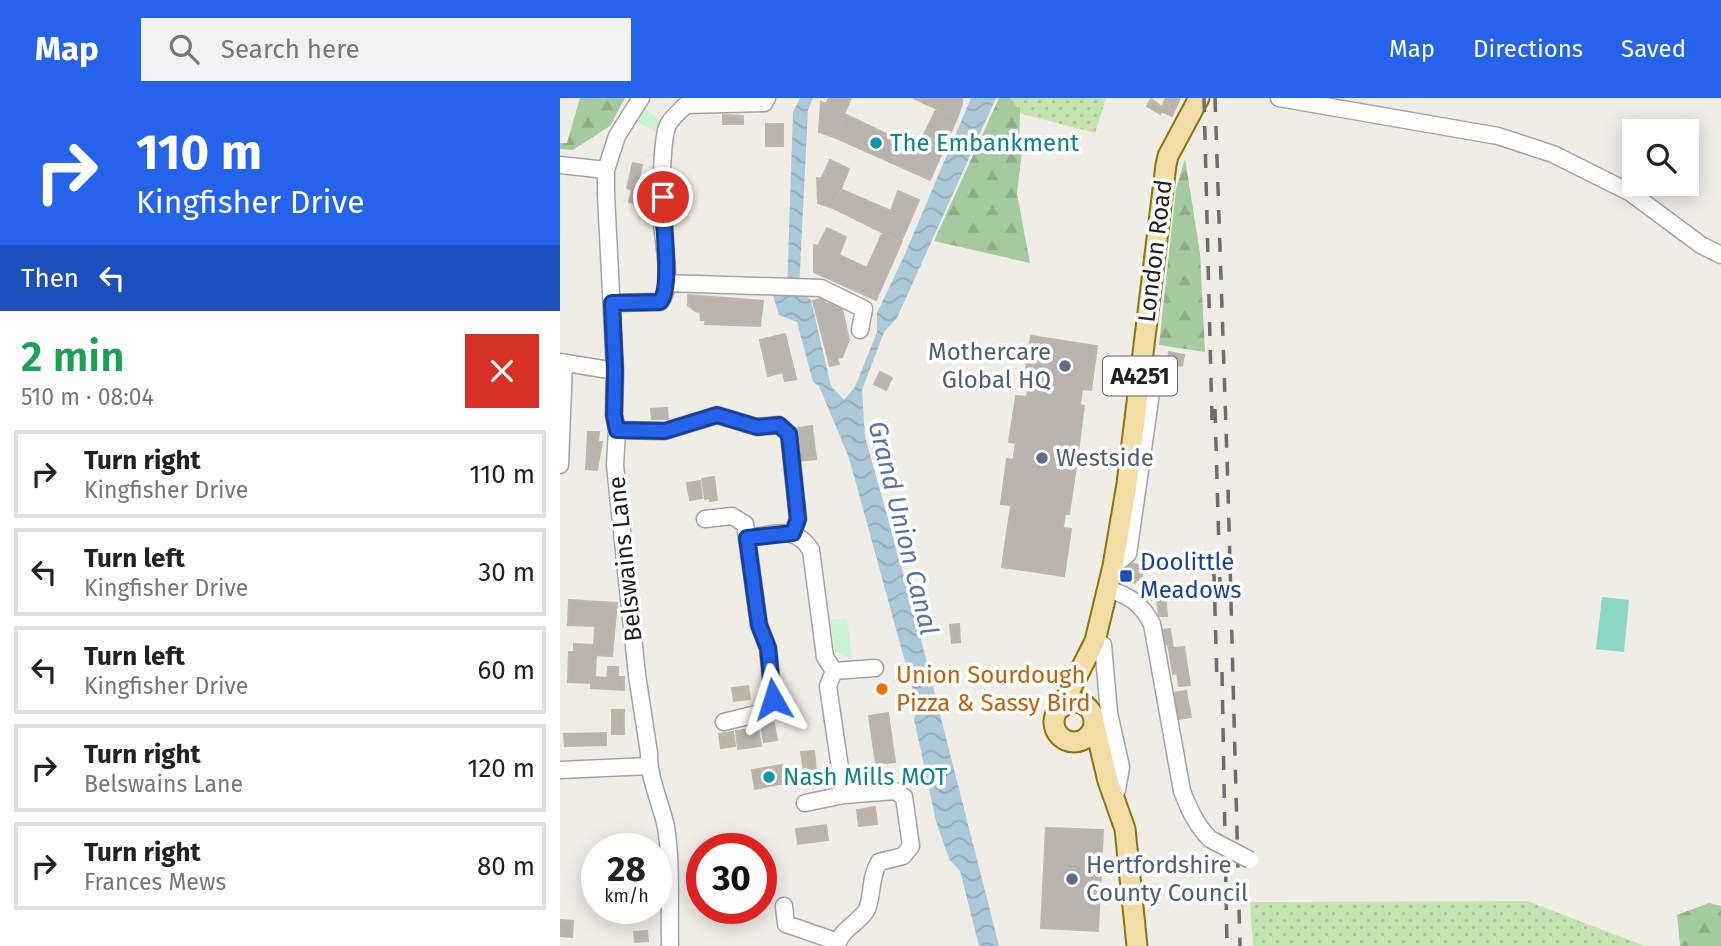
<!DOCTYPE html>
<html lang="en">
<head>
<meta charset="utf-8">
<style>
  :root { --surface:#fff; --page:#f2f2f2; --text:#222; --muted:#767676; --line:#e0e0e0; --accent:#2563eb }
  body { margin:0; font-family:"Fira Sans",sans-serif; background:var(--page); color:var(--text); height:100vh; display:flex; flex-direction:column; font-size:26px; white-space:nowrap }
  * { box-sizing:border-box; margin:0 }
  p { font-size:23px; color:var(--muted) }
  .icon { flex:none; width:38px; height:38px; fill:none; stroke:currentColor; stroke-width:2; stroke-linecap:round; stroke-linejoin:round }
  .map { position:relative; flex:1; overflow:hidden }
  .panel { display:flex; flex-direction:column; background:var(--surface); width:560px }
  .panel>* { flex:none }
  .guide { background:#2563eb; color:#fff; overflow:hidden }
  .controls { position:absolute; left:1062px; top:21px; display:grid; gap:14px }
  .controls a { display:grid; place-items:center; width:77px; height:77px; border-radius:0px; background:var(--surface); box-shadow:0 4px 18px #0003; font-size:35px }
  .speed { position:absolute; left:21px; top:735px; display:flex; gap:14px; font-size:35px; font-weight:700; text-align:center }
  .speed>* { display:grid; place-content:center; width:91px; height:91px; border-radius:50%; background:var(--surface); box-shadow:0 4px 18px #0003; line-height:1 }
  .speed small { font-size:18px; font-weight:400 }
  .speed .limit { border:10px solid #d22; background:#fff; color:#111 }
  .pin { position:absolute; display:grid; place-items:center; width:60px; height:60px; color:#fff; margin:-30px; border:4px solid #fff; border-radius:50%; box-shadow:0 2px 7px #0007 }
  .me { position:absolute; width:77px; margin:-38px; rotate:354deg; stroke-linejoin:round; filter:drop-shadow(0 0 5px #0008) }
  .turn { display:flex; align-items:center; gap:24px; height:147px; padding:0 21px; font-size:32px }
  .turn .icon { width:91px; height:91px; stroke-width:2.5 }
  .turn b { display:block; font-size:49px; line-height:60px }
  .then { display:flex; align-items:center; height:66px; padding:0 21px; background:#0003; gap:14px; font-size:26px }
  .round { display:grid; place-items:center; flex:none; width:74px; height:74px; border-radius:0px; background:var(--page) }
  .head { display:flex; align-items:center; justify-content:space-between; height:119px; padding:0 21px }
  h1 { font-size:42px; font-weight:600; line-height:52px; color:#1e9e55 }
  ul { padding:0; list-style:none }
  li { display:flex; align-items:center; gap:21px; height:88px; margin:0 14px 10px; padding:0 7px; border:4px solid var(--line); border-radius:0px }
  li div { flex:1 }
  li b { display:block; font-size:26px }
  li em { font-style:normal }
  header { display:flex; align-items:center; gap:42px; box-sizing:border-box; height:98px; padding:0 35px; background:var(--accent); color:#fff }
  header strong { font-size:33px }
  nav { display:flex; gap:38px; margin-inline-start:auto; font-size:24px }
  .search { width:490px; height:63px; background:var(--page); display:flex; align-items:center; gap:18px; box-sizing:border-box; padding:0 24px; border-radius:0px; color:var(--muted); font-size:26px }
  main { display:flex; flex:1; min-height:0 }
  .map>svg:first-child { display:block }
  .grass { fill:url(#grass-dots) }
  .forest { fill:url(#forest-firs) }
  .park { fill:#c8f4d2 }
  .pitch { fill:#8cd6c4 }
  .water { fill:url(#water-waves) }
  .building { fill:#b8b3ac; stroke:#bfb6aa; stroke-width:2 }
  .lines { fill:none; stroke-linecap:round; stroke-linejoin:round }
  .minor-casing { stroke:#a3a3a3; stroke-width:19 }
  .major-casing { stroke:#8c730f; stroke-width:23 }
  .minor { stroke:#fff; stroke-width:16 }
  .major { stroke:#f3dda7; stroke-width:19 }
  .rail { stroke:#6d6d6d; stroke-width:3.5; stroke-dasharray:14 14; stroke-linecap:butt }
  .minor-bridge-casing { stroke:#a3a3a3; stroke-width:19; stroke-linecap:butt }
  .minor-bridge { stroke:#fff; stroke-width:16 }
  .route-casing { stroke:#184099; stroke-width:18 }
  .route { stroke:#2563eb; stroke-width:12 }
  .culture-dot { fill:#0f9aa8; stroke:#fff; stroke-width:2.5 }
  .service-dot { fill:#5c6f8a; stroke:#fff; stroke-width:2.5 }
  .transit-dot { fill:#1a4fb4; stroke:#fff; stroke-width:2.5 }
  .food-dot { fill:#e8710a; stroke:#fff; stroke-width:2.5 }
  .labels { text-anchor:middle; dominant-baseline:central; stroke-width:7; stroke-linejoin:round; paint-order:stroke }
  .shield { fill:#fff; stroke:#626262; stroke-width:2 }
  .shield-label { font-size:23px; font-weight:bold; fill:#1f1f1f }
  .culture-label { font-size:24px; fill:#0d838f; stroke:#fff; text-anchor:start }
  .street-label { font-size:24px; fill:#1f1f1f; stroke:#fff }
  .service-label { font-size:24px; fill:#4e5e75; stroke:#fff; text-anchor:start }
  .transit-label { font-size:24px; fill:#164399; stroke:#fff; text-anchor:start }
  .food-label { font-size:24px; fill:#c56008; stroke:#fff; text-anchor:start }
  .water-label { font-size:26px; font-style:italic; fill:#5472a6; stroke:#fff }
</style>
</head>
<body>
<header>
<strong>Map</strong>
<div class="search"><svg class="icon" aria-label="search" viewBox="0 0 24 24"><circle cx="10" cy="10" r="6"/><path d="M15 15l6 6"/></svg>Search here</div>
<nav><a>Map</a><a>Directions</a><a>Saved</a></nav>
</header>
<main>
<section class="panel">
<div class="guide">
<div class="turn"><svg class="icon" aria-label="right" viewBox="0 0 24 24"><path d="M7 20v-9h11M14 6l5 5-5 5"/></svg><div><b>110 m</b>Kingfisher Drive</div></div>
<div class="then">Then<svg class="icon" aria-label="left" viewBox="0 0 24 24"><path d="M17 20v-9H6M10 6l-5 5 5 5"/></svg></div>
</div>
<div class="head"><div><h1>2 min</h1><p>510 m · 08:04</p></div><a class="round" style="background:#d93025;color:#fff"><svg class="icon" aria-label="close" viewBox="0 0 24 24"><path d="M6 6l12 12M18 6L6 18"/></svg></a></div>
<ul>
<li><svg class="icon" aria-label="right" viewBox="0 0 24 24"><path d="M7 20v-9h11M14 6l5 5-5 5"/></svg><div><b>Turn right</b><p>Kingfisher Drive</p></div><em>110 m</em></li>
<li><svg class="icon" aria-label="left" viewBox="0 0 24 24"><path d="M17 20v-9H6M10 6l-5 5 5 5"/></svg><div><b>Turn left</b><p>Kingfisher Drive</p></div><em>30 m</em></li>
<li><svg class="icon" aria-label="left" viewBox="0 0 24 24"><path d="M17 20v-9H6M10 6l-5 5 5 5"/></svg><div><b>Turn left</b><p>Kingfisher Drive</p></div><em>60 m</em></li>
<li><svg class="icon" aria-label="right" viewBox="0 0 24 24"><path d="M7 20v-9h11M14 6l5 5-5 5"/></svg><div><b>Turn right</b><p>Belswains Lane</p></div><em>120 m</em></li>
<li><svg class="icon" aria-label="right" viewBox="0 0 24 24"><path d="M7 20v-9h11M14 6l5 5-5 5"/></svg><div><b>Turn right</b><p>Frances Mews</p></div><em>80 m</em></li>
</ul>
</section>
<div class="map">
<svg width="1161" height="848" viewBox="0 0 1161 848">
  <defs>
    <pattern id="grass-dots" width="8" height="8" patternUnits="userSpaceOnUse" patternTransform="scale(1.75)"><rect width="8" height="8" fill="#c3e4b1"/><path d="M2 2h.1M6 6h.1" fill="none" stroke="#a7c398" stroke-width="1.8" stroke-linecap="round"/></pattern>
    <pattern id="forest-firs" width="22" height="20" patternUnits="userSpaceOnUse" patternTransform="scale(1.75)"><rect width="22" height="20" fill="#a6ca9f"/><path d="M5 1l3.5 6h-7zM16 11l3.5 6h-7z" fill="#8ead88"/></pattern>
    <pattern id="water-waves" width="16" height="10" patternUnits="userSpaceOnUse" patternTransform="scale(1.75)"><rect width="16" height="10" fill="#abc8d8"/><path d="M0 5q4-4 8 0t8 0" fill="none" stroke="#93abb9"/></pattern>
  </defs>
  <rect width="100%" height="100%" fill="#efede6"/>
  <path class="grass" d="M 448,0 L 546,0 L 535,35 L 444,11 Z
    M 967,803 L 1085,848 L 693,848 L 690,804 Z"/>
  <path class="forest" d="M 20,0 L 65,0 L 50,28 L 13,52 L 0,51 L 0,45 L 7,45 Z
    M 439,0 L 450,0 L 460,13 L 459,41 L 462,53 L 457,96 L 470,165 L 374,143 Z
    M 625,61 L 640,155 L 645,254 L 599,247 L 616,91 Z
    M 1149,805 L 1161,808 L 1161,848 L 1120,848 L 1117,817 Z"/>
  <path class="park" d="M 86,11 L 100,22 L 95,55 L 102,58 L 83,58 L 94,55 L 97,35 L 76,23 Z
    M 287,520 L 292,562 L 275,553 L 270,522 Z"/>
  <path class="pitch" d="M 1042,499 L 1069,502 L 1064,554 L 1036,551 Z"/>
  <path class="water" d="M 240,0 L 253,0 L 248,12 L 239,192 L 251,202 L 271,288 L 284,302 L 295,289 L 317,234 L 317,215 L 345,156 L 411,0 L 436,0 L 337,220 L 324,234 L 302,292 L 305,339 L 353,510 L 439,848 L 419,848 L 400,773 L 389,761 L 376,723 L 354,621 L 358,611 L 289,360 L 259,288 L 253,284 L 237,224 L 219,217 L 213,197 L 227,194 L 233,14 Z"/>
  <path class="building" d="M 269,0 L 291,0 L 274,39 L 259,34 L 261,4 L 266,6 Z
    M 353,0 L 402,0 L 402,6 L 397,20 Z
    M 606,0 L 620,0 L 612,18 L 600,13 Z
    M 591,1 L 602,9 L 600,16 L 587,8 Z
    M 376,12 L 397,20 L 370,82 L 274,39 L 285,16 L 357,51 Z
    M 163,17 L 183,18 L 183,26 L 163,26 Z
    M 206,26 L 223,26 L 223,48 L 206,48 Z
    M 270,62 L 289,71 L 273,110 L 258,105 L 257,80 L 261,81 Z
    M 73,65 L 82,67 L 78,86 L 85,87 L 81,107 L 69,104 L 72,92 L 67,90 Z
    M 280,91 L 331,113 L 338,93 L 359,102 L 341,144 L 273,110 Z
    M 267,130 L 286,139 L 279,157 L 307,170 L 322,136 L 341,145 L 316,202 L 254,174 L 254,147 L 258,148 Z
    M 128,197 L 203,203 L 200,228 L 145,226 L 146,222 L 141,222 L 140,214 L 135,213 L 128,207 Z
    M 264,200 L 266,206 L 270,205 L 282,211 L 289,242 L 282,259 L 277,260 L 279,266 L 270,268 L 253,203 Z
    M 225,236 L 236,281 L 225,283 L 223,274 L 208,278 L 200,242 Z
    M 471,238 L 537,248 L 531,292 L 522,291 L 520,307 L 524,308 L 518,354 L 512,353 L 510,368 L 516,369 L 509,416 L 505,416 L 503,430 L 511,431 L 504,478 L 442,469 L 451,407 L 441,406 L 447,361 L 453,362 L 454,358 L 456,345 L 449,344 L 456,298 L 467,299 L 469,284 L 464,283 Z
    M 609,254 L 624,257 L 622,268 L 607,266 Z
    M 320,274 L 332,280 L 326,292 L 314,286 Z
    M 107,310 L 108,321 L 92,321 L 91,311 Z
    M 252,328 L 256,361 L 237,363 L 233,331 Z
    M 28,334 L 39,334 L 38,344 L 42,344 L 37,372 L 26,371 Z
    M 154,379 L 157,402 L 150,403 L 150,400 L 145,401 L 142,381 Z
    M 140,383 L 142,400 L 130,402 L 127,385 Z
    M 569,465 L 584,468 L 581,482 L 576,482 L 575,485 L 565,481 Z
    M 605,490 L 607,518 L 599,518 L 597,502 L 592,502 L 591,491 Z
    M 9,502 L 57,505 L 52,558 L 36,557 L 35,579 L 47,580 L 48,569 L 58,569 L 58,579 L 64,579 L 64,592 L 31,590 L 31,585 L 8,584 L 9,554 L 14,554 L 14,546 L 34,547 L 35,528 L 8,527 Z
    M 399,526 L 400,544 L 392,545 L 390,527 Z
    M 610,531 L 613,550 L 624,549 L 630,587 L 619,588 L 617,575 L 613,576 L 608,546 L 603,547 L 601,532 Z
    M 188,588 L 189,595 L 173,597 L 172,590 Z
    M 626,593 L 631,619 L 618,621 L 613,595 Z
    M 189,595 L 190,601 L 174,603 L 173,597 Z
    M 52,612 L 64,612 L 64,636 L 52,636 Z
    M 328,615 L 335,664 L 316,666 L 309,618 Z
    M 214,625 L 217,642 L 210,643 L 208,626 Z
    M 208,626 L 210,643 L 204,644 L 201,627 Z
    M 198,630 L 201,648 L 178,651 L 176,633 Z
    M 173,634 L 175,648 L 168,649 L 166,635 Z
    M 46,635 L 46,647 L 5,648 L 4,636 Z
    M 166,635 L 168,649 L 161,650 L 159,636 Z
    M 254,653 L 256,673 L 244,674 L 241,654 Z
    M 222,667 L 225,685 L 195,691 L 192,672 Z
    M 315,709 L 317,726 L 299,728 L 297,712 Z
    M 266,727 L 268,742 L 238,746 L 236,731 Z
    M 486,730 L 543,732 L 538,833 L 481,830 Z
    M 0,822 L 13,823 L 12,839 L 0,838 Z
    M 87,833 L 88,843 L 75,844 L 74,834 Z"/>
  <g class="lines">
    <defs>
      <path id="minor" d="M 81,0 L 57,38 L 46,72 L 46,97 L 55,273 L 54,317 L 57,332 L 55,367 L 77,577 L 89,655 C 88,678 101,706 106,729 C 112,766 109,810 110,848
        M 719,0 L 938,38 L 993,56 L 1071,95 L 1141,147 L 1161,157
        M 0,67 L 46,72
        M 107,185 L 261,190 L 304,211 L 300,232
        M 52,205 L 100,204 C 114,189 103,145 102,124 C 101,106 101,41 108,27 C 112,19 120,13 126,7 L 204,5 L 207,0
        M 0,264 L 55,273
        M 57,332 L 105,333 L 157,317 L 197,329 L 219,327 L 229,336 L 238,421 L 233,434
        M 0,367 L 4,265
        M 145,421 L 172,418 L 185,426 L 199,527 L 208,550 L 213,601 L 204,614 L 164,624
        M 187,440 C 214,437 234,426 251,452 L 265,559 L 274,573 L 268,588 L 284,697
        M 553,468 L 568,456 L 595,267
        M 548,491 C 570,498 581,505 592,526 L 622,693 C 629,711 636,727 650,741
        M 535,543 L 543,547 L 549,615 L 561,669 L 557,692 L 553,699
        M 274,573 L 315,570
        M 0,672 L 89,668
        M 245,705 L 284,697 L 335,693 L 344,699 L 351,748 L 343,758 L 319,764 C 309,781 313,802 306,813 C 296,827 281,831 277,848
        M 224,808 L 226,826 L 278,844"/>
      <path id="major" d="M494 624a20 20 0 1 1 40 0a20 20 0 1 1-40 0Z
        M 501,610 L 535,543 L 553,468 L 567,386 L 606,67 L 608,58 L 639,0
        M 534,624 L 548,683 L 565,731 L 577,848"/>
    </defs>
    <use href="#minor" class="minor-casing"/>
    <use href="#major" class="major-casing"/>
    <use href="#minor" class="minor"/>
    <use href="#major" class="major"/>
    <path class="rail" d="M 644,0 L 652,322
      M 655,0 L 668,390 L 680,848
      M 655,311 L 660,486
      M 654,476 L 657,584
      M 662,574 L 667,848"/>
    <defs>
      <path id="minor-bridge" d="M 650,741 L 690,762"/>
    </defs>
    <use href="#minor-bridge" class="minor-bridge-casing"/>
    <use href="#minor-bridge" class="minor-bridge"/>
  </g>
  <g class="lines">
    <defs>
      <path id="route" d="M 103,99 C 102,122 113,190 100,204 L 52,205 L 55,272 L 54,317 L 57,332 L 105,333 L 157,317 L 197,329 L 219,327 L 229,336 L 238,421 L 233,435 L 187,440 L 199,527 L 208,550 L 213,601"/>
    </defs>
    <use href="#route" class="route-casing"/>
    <use href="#route" class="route"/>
  </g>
  <g class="culture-dot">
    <circle cx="316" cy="45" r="7"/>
    <circle cx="209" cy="679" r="7"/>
  </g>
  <g class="service-dot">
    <circle cx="505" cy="268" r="7"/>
    <circle cx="482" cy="360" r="7"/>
    <circle cx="512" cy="781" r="7"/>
  </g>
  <rect class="transit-dot" x="559" y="471" width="14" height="14" rx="3.5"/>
  <circle class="food-dot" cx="322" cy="591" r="7"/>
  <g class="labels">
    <rect class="shield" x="543" y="258.5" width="74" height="39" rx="5"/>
    <g class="shield-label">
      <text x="580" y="278">A4251</text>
    </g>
    <g class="culture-label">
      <text x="330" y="45">The Embankment</text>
      <text x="223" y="679">Nash Mills MOT</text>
    </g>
    <g class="street-label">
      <text transform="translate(595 153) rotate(-83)">London Road</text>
      <text transform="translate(65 461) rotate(-96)">Belswains Lane</text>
    </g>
    <g class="service-label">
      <text x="491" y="254" text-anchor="end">Mothercare<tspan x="491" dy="28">Global HQ</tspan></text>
      <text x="496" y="360">Westside</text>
      <text x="526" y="767">Hertfordshire<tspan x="526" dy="28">County Council</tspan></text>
    </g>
    <g class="transit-label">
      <text x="580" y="464">Doolittle<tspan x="580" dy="28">Meadows</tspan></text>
    </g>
    <g class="food-label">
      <text x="336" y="577">Union Sourdough<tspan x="336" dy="28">Pizza &amp; Sassy Bird</tspan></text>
    </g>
    <g class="water-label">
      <text transform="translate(343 430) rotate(76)">Grand Union Canal</text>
    </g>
  </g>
</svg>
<div class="controls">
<a><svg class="icon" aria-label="search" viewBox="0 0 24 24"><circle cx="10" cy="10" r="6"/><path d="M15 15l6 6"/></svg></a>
</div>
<div class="speed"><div>28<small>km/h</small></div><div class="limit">30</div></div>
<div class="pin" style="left:103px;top:99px;background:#d93025"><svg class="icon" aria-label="arrive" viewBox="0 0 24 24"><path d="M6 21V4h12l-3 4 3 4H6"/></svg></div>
<svg class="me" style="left:213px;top:601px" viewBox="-20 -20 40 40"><path d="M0-17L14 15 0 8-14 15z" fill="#2563eb" stroke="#fff" stroke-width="4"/></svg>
</div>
</main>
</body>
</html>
